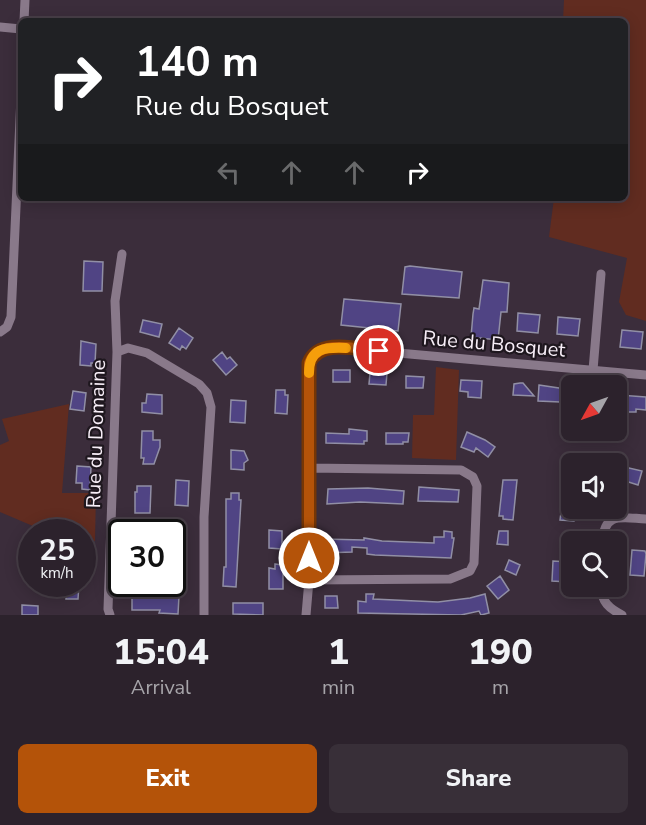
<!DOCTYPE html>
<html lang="en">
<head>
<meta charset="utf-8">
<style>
  :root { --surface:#2c222c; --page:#382f38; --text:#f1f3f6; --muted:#a6a4a9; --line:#483f48; --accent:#b45309 }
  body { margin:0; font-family:"Nunito Sans",sans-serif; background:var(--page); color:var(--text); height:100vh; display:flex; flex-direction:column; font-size:22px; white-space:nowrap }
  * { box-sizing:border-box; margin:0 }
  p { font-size:20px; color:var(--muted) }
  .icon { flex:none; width:33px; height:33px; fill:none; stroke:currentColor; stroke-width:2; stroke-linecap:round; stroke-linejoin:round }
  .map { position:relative; height:615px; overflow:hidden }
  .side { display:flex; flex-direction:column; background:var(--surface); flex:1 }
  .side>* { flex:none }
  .banner { position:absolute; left:18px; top:18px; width:610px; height:183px; border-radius:9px; box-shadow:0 3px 15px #0003,0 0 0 2px var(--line); background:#202124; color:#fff; overflow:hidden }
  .needle { width:39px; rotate:230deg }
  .controls { position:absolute; left:561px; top:375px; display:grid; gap:12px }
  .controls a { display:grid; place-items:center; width:66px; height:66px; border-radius:9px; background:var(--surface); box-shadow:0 3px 15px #0003,0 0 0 2px var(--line); font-size:30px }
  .speed { position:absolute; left:18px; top:519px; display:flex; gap:12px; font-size:30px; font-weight:700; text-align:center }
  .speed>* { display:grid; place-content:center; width:78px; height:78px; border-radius:50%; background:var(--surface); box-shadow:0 3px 15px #0003,0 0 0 2px var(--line); line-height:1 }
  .speed small { font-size:15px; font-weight:400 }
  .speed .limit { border:3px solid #111; border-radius:9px; background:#fff; color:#111 }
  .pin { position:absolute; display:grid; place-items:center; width:51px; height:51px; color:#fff; margin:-26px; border:3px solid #fff; border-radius:50%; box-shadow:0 2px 6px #0007 }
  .me { position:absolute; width:66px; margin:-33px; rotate:0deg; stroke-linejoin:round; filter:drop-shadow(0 0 4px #0008) }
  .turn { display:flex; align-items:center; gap:21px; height:126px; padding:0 18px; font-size:27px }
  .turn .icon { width:78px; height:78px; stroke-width:2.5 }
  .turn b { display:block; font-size:42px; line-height:51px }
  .lanes { display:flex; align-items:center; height:57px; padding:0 18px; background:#0003; justify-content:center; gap:30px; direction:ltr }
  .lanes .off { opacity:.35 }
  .eta { display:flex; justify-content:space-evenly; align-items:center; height:102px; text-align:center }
  .eta b { font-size:36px; font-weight:800; line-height:42px }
  .button { display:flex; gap:12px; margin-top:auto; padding:12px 18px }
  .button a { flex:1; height:69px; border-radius:9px; background:var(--accent); color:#fff; font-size:24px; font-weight:800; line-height:69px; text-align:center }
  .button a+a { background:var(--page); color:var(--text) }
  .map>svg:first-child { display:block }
  .green { fill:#612c20 }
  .building { fill:#504484; stroke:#918fa5; stroke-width:1.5 }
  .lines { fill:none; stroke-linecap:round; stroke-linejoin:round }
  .street { stroke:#89798a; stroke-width:9 }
  .route-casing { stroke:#753606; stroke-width:15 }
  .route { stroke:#b45309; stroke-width:10 }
  .slow { stroke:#f59e0b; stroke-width:10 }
  .labels { text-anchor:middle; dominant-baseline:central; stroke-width:4.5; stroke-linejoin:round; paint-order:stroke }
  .street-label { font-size:20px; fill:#f7eef7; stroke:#1e171e }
</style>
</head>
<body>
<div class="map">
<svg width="646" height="615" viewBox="0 0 646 615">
  <rect width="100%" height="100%" fill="#3b2d3b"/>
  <path class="green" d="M 564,0 L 646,0 L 646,321 L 626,315 L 619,302 L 627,258 L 549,237 L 554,198 L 626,198 L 626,21 L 563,21 Z
    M 436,367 L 459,370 L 456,460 L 412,458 L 413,415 L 434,415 Z
    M 69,404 L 62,493 L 96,493 L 95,541 L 83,539 L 82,532 L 47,532 L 0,512 L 0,445 L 9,441 L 2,419 Z"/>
  <path class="building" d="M 84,261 L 103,262 L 102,291 L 83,291 Z
    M 410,266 L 462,272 L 459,298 L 402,294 L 405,267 Z
    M 483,280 L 509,283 L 507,312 L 501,312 L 498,340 L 471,337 L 473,314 L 474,308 L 479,309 Z
    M 344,299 L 401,304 L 398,331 L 341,325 Z
    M 518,313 L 540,315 L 538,333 L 517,331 Z
    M 558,317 L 580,319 L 578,336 L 557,334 Z
    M 143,320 L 162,324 L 159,337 L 140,332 Z
    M 179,328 L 193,338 L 186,349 L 182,346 L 180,350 L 169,343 Z
    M 622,330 L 643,332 L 641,349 L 620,347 Z
    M 81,341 L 96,344 L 95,363 L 91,363 L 91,366 L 80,365 Z
    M 222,352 L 227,359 L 230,357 L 237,365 L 226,375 L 213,360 Z
    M 333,370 L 350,370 L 350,382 L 333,382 Z
    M 370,373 L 387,373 L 386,385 L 369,384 Z
    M 406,376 L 424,377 L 423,388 L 406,388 Z
    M 461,380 L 482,381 L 481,398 L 468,397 L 468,392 L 460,391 Z
    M 520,383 L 523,383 L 534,396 L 513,395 L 514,384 Z
    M 539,385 L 572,390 L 572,412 L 563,411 L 563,406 L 560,406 L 560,402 L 538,401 Z
    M 276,390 L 285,390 L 285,395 L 288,395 L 287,414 L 275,413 Z
    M 73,391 L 86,393 L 84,411 L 70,409 Z
    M 147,394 L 162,395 L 162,414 L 142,412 L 142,403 L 146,403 Z
    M 619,395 L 646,397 L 646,410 L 636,409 L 636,412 L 618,412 Z
    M 231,400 L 246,401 L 245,423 L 230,422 Z
    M 349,429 L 367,431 L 367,441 L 364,441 L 364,444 L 326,443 L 326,433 L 349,434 Z
    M 142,431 L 153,431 L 153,440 L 160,440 L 160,447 L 154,464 L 143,464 L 144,458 L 141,458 Z
    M 467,432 L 485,440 L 495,447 L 488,457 L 476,448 L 474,452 L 461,447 Z
    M 386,433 L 409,433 L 408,442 L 403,442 L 403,444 L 386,444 Z
    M 231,450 L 244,451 L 248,460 L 244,463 L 244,470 L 231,469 Z
    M 616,465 L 642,471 L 638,485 L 619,479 L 620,476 L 616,476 Z
    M 77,466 L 91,467 L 90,490 L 82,489 L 82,483 L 76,483 Z
    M 176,480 L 189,481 L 188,506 L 175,505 Z
    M 503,480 L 517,480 L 513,520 L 503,519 L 503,516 L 499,516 Z
    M 137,486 L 151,486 L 150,513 L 135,513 L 135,492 L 137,492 Z
    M 419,487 L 459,490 L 458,502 L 418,501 Z
    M 368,488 L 404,491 L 403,504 L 360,502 L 327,504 L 328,489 Z
    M 231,493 L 239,493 L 239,500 L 241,500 L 236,587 L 223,586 L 224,567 L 226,567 L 226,499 L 231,499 Z
    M 563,498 L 572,498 L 572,508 L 579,508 L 579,518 L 575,518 L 574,521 L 560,520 Z
    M 269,530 L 282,531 L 282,549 L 269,548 Z
    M 444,531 L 452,532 L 452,538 L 454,538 L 451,558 L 375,555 L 367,554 L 367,548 L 352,547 L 352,552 L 323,553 L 323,539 L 364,540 L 364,538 L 382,541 L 434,543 L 434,537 L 444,537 Z
    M 499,531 L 508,531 L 508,545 L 497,544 Z
    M 632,550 L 645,551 L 646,554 L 644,576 L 630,575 Z
    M 509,560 L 520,565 L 516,575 L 505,570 Z
    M 553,561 L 569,562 L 568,582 L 552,581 Z
    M 275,564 L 283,565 L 283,589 L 269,589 L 269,568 L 275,569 Z
    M 500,576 L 509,590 L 498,599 L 487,586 Z
    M 67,584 L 79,584 L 78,599 L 66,599 Z
    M 132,590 L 150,590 L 150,596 L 179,596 L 178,614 L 159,613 L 160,610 L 132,610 Z
    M 366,594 L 374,594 L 373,599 L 438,602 L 470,598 L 485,594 L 489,613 L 481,615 L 479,611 L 461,615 L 358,613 L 358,601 L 366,602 Z
    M 325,596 L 337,596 L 338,608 L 325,608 Z
    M 233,603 L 263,603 L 263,615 L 233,614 Z
    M 22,605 L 38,606 L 38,615 L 22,615 Z"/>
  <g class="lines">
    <path class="street" d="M 24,21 L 25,0
      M 0,27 L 21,29
      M 0,332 L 7,327 L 11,317 L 21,97
      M 117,352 L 128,348 L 147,353 L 199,384 L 207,393 L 211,407 L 204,517 L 204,615
      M 593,370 L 601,274
      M 309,468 L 461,470 L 473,477 L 477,486 L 474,563 L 470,571 L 450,579 L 309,580
      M 603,542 C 603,511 623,518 646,519
      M 601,586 C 601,602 610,609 622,615
      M 110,615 L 108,609 L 117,352 L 115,301 L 122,254
      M 306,615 L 309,580 L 309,363 C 313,352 320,350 331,347 L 646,375"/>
  </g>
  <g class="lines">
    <defs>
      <path id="route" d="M 309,558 L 309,363 C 319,338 357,349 379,351"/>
    </defs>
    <use href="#route" class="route-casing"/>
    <use href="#route" class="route"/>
    <path class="slow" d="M 309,373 C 309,348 325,347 346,348"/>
  </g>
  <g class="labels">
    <g class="street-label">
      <text transform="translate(494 344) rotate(5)">Rue du Bosquet</text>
      <text transform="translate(96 434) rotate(-88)">Rue du Domaine</text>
    </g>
  </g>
</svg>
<div class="controls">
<a><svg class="needle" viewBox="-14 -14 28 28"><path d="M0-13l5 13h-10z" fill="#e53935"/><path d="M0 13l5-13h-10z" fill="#a6a4a9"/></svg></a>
<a><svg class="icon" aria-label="sound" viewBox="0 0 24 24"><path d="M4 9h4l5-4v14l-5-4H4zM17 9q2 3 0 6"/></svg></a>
<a><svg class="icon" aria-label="search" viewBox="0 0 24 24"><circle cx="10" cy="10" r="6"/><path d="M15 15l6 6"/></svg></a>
</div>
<div class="speed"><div>25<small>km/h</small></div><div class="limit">30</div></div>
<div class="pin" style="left:379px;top:351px;background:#d93025"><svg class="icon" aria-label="arrive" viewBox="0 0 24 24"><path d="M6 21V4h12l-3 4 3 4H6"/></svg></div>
<svg class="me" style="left:309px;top:558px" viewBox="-20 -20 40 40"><circle r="17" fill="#b45309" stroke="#fff" stroke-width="3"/><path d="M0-11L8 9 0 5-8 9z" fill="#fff"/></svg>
<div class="banner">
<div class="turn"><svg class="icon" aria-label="right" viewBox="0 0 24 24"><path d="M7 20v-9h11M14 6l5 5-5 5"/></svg><div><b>140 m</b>Rue du Bosquet</div></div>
<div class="lanes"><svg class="icon off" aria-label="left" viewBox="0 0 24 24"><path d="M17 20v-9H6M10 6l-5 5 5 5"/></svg><svg class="icon off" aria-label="ahead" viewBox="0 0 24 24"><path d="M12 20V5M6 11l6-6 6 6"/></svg><svg class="icon off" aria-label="ahead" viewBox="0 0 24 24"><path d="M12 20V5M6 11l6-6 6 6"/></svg><svg class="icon" aria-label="right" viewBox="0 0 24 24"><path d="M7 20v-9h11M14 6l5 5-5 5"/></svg></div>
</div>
</div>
<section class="side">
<div class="eta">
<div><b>15:04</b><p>Arrival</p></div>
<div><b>1</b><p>min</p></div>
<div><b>190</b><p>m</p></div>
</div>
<div class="button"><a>Exit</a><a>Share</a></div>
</section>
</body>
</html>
